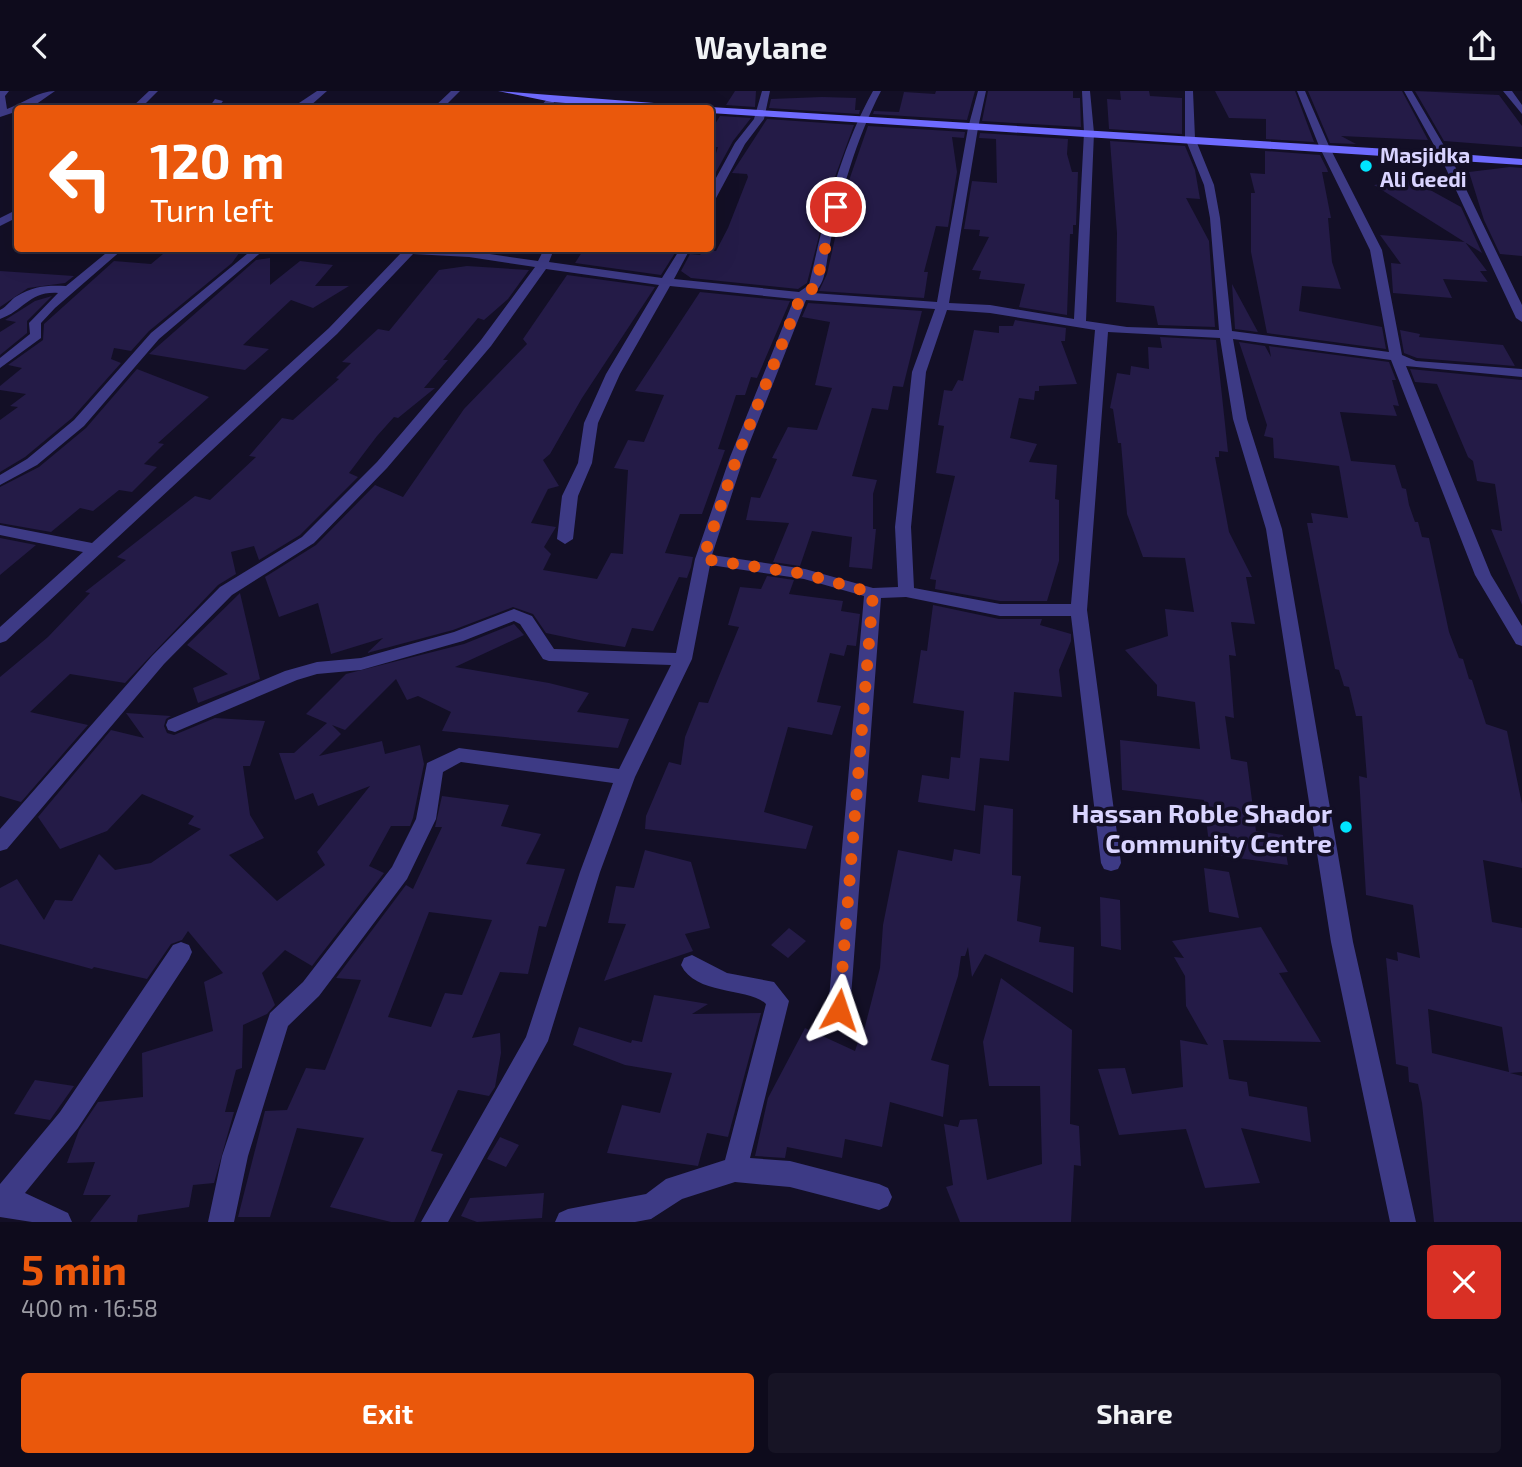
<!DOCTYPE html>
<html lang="en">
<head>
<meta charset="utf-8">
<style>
  :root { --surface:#0e0b1c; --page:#171425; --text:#f1f3f6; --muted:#9b9ba3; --line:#2e2b3b; --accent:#ea580c }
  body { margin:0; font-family:"Exo 2",sans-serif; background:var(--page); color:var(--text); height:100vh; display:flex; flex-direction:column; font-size:26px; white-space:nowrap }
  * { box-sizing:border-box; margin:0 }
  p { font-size:23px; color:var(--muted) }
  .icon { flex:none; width:38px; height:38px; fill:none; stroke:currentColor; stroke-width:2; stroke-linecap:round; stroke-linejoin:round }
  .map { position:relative; height:1131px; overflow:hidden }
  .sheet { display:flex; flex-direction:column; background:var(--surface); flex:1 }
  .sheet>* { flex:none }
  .guide { position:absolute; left:14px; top:14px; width:700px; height:147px; border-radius:7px; box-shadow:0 7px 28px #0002,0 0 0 2px var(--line); background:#ea580c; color:#fff; overflow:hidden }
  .pin { position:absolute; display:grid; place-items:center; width:60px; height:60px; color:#fff; margin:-30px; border:4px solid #fff; border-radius:50%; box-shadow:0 2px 7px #0007 }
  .me { position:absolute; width:77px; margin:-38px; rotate:5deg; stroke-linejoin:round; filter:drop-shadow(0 0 5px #0008) }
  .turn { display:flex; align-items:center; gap:24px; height:147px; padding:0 21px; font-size:32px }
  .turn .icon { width:91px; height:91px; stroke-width:2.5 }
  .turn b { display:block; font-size:49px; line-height:60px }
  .round { display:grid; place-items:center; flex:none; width:74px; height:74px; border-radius:7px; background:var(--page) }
  .summary { display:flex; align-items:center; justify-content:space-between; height:119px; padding:0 21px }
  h1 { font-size:42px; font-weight:700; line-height:52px; color:var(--accent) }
  .primary-button { display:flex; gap:14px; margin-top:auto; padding:14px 21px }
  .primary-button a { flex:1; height:80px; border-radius:7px; background:var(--accent); color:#fff; font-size:28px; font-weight:700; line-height:80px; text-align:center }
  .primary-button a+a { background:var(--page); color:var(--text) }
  header { display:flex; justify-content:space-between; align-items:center; height:91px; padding:0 21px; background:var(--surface); font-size:32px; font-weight:700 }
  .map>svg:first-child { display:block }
  .building { fill:#241b47; fill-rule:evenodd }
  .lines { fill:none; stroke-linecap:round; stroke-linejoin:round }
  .street { fill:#3d3a85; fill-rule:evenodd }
  .secondary { fill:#6f6bff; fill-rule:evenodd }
  .route { stroke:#ea580c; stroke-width:12; stroke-dasharray:0 21.6 }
  .poi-dot { fill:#00e5ff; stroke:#130f26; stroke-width:2.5 }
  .labels { text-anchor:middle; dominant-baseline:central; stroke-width:7; stroke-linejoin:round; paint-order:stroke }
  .far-poi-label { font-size:21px; font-weight:bold; fill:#d9d4ff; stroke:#130f26; text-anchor:start }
  .poi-label { font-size:26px; font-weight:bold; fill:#d9d4ff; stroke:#130f26; text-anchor:end }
</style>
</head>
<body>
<header><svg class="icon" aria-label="back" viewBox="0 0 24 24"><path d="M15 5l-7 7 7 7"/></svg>Waylane<svg class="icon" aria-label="share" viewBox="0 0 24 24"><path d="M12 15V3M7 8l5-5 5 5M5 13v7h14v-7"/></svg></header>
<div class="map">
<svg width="1522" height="1131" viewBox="0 0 1522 1131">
  <rect width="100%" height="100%" fill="#130f26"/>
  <path class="building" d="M 735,0 L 756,0 L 755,16 L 726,14 Z
    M 936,0 L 975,0 L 967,29 L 873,23 L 874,20 L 899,21 L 904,1 L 935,3 Z
    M 988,0 L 1073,0 L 1073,7 L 1080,7 L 1081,36 L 982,30 Z
    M 1120,0 L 1149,0 L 1150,5 L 1182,7 L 1182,43 L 1109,38 L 1107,8 L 1121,9 Z
    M 1215,0 L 1295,0 L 1314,51 L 1266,48 L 1266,28 L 1229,27 Z
    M 1308,0 L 1402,0 L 1428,49 L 1341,45 L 1356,53 L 1330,52 Z
    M 1415,0 L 1499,4 L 1522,35 L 1522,56 L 1444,50 Z
    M 822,6 L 856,7 L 855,19 L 860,19 L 859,23 L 769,17 L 771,8 Z
    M 720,25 L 751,27 L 733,50 L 716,81 L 710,81 L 718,56 L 710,56 L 710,41 Z
    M 767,28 L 854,34 L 832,94 L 807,192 L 798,198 L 691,187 L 681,180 L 690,163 L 700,164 L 704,159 L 716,160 L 728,137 L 748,86 L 747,83 L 732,82 Z
    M 868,35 L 965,41 L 964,47 L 952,46 L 957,81 L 948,136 L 936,135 L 924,181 L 928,181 L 924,207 L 819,200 L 827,183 L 846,98 Z
    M 980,42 L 1068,48 L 1067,63 L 1072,81 L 1078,81 L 1076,134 L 1073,134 L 1073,143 L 1070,143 L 1067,224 L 1019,216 L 1025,193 L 979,188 L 981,180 L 972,179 L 989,146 L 979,145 L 980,139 L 964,138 L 972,90 L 997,92 L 996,48 L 979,47 Z
    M 1110,50 L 1185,55 L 1195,79 L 1200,108 L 1186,107 L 1209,150 L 1215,236 L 1158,234 L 1154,215 L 1116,211 L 1117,142 Z
    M 1265,60 L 1320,64 L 1327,78 L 1328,81 L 1322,81 L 1331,127 L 1328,127 L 1332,171 L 1341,198 L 1302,195 L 1299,220 L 1382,236 L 1386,258 L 1267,242 L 1251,161 L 1251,102 L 1255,102 L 1250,82 L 1265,83 Z
    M 1510,76 L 1522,77 L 1522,165 L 1500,163 L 1484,129 L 1469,81 Z
    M 1412,89 L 1461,116 L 1482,162 L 1374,94 Z
    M 1380,144 L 1465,151 L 1487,180 L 1480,180 L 1488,191 L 1443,188 L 1452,207 L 1393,202 L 1391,172 L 1401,173 Z
    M 169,158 L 242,158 L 232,172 L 149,240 L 131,260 L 114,257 L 111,268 L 121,272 L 72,327 L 25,366 L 0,381 L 0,329 L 18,316 L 10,315 L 26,303 L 0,299 L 0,295 L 22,277 L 8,274 L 43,249 L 44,233 L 114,170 L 151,173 Z
    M 584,158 L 650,158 L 675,162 L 661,184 L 575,172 Z
    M 270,167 L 270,194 L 300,170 L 333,174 L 315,195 L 349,195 L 313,217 L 291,209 L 243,254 L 269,258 L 245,279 L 149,263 L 256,169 Z
    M 467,175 L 529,179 L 508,208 L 484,229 L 478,227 L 443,269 L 448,269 L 424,297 L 435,297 L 398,327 L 394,326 L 377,345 L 349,382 L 358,386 L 300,444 L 259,469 L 254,455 L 231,461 L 236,483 L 218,494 L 125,592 L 70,583 L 30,621 L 88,634 L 21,711 L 0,705 L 0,586 L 48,546 L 90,502 L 85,501 L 126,469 L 117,466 L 195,405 L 210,409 L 256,366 L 249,365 L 282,327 L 293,329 L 339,288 L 336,287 L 351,272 L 342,271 L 378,238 L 389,240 L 439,179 Z
    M 0,180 L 74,185 L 65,192 L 28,197 L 0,216 Z
    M 567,184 L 655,196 L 582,307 L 550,363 L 543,369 L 559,395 L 548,398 L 531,432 L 556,436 L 544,456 L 551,463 L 543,479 L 597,488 L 611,462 L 623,463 L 628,379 L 614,377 L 628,349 L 644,351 L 664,304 L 635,300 L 700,201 L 790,210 L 757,287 L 751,286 L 745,304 L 736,304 L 718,358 L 725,359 L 702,423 L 680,423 L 665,462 L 693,466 L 691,476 L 687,487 L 679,486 L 653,540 L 632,537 L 625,556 L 584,550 L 546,542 L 533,523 L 513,516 L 453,539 L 367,562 L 383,547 L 331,563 L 318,512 L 279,526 L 265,486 L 316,454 L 375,394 L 403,406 L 464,318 L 527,253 L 523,248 Z
    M 1232,193 L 1258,241 L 1235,238 Z
    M 52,205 L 27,230 L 27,242 L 0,264 L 0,241 L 16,231 L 5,229 L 35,210 Z
    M 808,212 L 922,220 L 903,296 L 893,295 L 888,319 L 872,317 L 852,385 L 877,389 L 873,403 L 873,438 L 876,438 L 872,478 L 849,476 L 852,446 L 812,440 L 800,475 L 773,471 L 789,432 L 746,429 L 751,406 L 760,407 L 777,368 L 772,367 L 788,336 L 817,339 L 832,297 L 815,294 L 830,231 L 802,226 Z
    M 1015,229 L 1066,237 L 1065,250 L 1061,250 L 1077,293 L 1039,295 L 1039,300 L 1035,300 L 1034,309 L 1019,307 L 1010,347 L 1037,353 L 1029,371 L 1057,374 L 1055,408 L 1059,409 L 1059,470 L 1047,510 L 1000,510 L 935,498 L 936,489 L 930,488 L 955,385 L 936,382 L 944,335 L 938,334 L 944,299 L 952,300 L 958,289 L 963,290 L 974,239 L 999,242 L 999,235 L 1013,235 Z
    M 1400,239 L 1420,243 L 1419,246 L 1503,254 L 1515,275 L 1417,267 L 1404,262 Z
    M 1160,246 L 1216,249 L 1228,361 L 1219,360 L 1219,366 L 1215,366 L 1229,441 L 1252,486 L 1246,486 L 1255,533 L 1231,531 L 1236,565 L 1229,564 L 1234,627 L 1225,625 L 1231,668 L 1247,671 L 1256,740 L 1283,744 L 1288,774 L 1210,763 L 1204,709 L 1122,699 L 1120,649 L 1200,658 L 1195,611 L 1157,605 L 1157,594 L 1125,559 L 1168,545 L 1165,518 L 1194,521 L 1185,467 L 1143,466 L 1127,423 L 1121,352 L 1118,352 L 1113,318 L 1110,317 L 1117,282 L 1130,284 L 1131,275 L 1149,278 L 1148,256 L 1162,257 Z
    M 1239,251 L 1265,255 L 1271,266 L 1269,255 L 1389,271 L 1396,289 L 1392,289 L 1399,315 L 1393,314 L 1397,325 L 1340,321 L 1351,370 L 1395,374 L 1402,397 L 1406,398 L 1409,414 L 1415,431 L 1418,431 L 1422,446 L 1429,447 L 1449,541 L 1459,567 L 1463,568 L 1469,588 L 1472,589 L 1486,633 L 1507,640 L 1522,713 L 1522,777 L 1483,769 L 1492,831 L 1522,837 L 1522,981 L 1510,982 L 1522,985 L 1522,1131 L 1434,1131 L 1422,1012 L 1418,993 L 1409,991 L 1408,976 L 1396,973 L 1386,867 L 1398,870 L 1397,861 L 1420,867 L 1413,814 L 1366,804 L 1359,685 L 1367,687 L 1362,625 L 1356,625 L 1349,596 L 1344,595 L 1339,579 L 1335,578 L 1307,432 L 1313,432 L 1311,422 L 1348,427 L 1339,375 L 1274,367 L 1273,347 L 1264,345 L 1267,334 ZM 1428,918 L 1502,936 L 1509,981 L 1432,962 Z
    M 137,278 L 209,306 L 158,352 L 164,353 L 144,373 L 157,376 L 132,401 L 119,399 L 93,420 L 80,417 L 51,441 L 0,432 L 0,396 L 39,376 L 86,337 Z
    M 1410,278 L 1522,289 L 1522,514 L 1491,438 L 1502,440 L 1495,393 L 1477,390 L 1473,370 L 1468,366 L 1437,293 L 1415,291 Z
    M 0,447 L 36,454 L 0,484 Z
    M 767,485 L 794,489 L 789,503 L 843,510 L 841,520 L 860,523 L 856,555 L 847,554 L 844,565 L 830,562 L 817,611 L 841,615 L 832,644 L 788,636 L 764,721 L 813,735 L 806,758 L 645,738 L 646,725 L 669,671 L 681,674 L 685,646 L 699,611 L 708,612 L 739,536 L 728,534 L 740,496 L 761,498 Z
    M 240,502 L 260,588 L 198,612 L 193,597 L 228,583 L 187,554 Z
    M 933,514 L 999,528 L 1042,528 L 1040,534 L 1071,543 L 1071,550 L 1059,579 L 1062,606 L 1014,601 L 1009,670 L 980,667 L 975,720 L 918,711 L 922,684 L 949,688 L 951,666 L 960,667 L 964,620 L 913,612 L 921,559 L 927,560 Z
    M 514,533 L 524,544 L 455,576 L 549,592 L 589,602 L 577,621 L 629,628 L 618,657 L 442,640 L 451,621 L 418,605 L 407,609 L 396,588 L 345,639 L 332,634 L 341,643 L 319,665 L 382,650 L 385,663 L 420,654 L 424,673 L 413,727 L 410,735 L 391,735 L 369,775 L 384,782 L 312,875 L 285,859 L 262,882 L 275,914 L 267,923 L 243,934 L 242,977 L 236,979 L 225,1021 L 234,1021 L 214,1092 L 193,1094 L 189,1116 L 138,1124 L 137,1131 L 90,1131 L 111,1104 L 83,1104 L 95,1071 L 67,1072 L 79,1039 L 98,1011 L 143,1006 L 142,962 L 213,940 L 204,891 L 223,882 L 188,840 L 182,849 L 171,853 L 147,888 L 94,876 L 92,878 L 0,853 L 0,797 L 17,788 L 44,829 L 55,809 L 72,810 L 99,763 L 115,779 L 151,772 L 201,738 L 188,733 L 194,725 L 142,703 L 107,740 L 60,758 L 38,726 L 111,639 L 144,647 L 126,622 L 171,625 L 166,628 L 164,635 L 167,642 L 174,644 L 215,627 L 265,630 L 250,675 L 243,675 L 250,724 L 264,747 L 229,764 L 277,810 L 325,774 L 317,761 L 370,695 L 318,715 L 313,702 L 295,709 L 279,662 L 294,662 L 327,632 L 306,623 L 346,583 L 464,553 Z
    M 442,705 L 509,714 L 501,735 L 541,743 L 526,773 L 565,778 L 546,836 L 539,835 L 528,883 L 500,881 L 472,947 L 500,942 L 501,962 L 495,996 L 489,1005 L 458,999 L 431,1060 L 443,1063 L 414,1131 L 391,1131 L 330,1116 L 364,1047 L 297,1037 L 270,1126 L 238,1126 L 265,1020 L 287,1019 L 306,977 L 325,979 L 361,889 L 336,887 L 406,794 L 413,798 L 442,736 L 435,736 ZM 429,821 L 492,829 L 462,904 L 445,902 L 431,936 L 388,926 Z
    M 984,714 L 1013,718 L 1012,784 L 1021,785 L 1017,830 L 1041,836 L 1039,851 L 1074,856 L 1073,902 L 985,863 L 972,886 L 968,856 L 965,865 L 961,865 L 958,885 L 931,969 L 949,974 L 943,1026 L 890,1011 L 882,1056 L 845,1048 L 842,1067 L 787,1056 L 785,1067 L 755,1065 L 768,1007 L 805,937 L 855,960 L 858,951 L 861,951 L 880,877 L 883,834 L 898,759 L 952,770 L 954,758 L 980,763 Z
    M 645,759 L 691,771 L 710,837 L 685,843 L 693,860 L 604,890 L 626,833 L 608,832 L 616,795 L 634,797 Z
    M 1204,777 L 1229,781 L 1239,827 L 1209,821 Z
    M 1100,806 L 1120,809 L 1121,859 L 1101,855 Z
    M 1261,836 L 1288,881 L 1279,882 L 1321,951 L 1223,949 L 1229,988 L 1247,991 L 1249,1005 L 1307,1016 L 1311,1051 L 1241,1037 L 1260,1092 L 1205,1097 L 1186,1038 L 1119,1044 L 1098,978 L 1125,977 L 1132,1003 L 1183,996 L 1180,949 L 1208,954 L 1186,915 L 1185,885 L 1174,866 L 1184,867 L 1172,850 Z
    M 789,837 L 806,850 L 788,867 L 771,854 Z
    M 1001,887 L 1072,939 L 1070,1033 L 1079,1035 L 1081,1075 L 1074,1074 L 1071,1131 L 960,1131 L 946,1096 L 953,1094 L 944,1033 L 958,1036 L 960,1029 L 977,1028 L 987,1089 L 1042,1073 L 1040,995 L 989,995 L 983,951 Z
    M 654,904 L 708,913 L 692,923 L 761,922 L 728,1046 L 707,1042 L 698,1075 L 607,1062 L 622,1014 L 660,1022 L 672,982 L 625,974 L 573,954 L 579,936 L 631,952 L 632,949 L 642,951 Z
    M 35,989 L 74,995 L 50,1029 L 14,1023 Z
    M 500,1046 L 519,1054 L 506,1076 L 487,1068 Z
    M 544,1102 L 542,1127 L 477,1131 L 461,1125 L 470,1107 Z"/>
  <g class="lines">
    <path class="street" d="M 0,0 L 9,0 L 5,5 L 7,18 C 23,12 39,0 55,0 L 35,14 L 18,18 L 18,20 L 0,26 Z
      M 149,0 L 158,0 L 140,18 L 130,18 Z
      M 317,0 L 327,0 L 310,15 L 290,18 Z
      M 451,0 L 460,0 L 442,18 L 432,18 Z
      M 762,0 L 770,0 L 764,28 L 745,53 L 715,109 L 710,112 L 710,98 L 735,52 L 754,28 Z
      M 873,0 L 881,0 C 856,48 840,105 829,158 C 826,172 826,194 813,202 L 937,211 L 968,37 L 978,0 L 986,0 L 978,37 L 949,212 L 990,214 L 1074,228 L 1084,42 L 1082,0 L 1090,0 L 1094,42 L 1086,230 L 1127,236 L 1219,239 L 1210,127 L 1204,94 L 1185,47 L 1185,0 L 1193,0 L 1195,47 L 1214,94 L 1220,127 L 1232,240 L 1389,261 L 1370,159 L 1319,55 L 1297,0 L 1305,0 L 1329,55 L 1382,159 L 1402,264 L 1416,270 L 1522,278 L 1522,286 L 1406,275 L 1491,484 L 1522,535 L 1522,555 L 1516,553 L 1475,484 L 1391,269 L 1233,248 L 1247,328 L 1282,438 L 1353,851 L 1416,1131 L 1390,1131 L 1331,851 L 1266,438 L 1233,328 L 1220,247 L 1108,241 L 1087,519 L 1121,772 L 1118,778 L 1111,780 L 1104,778 L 1101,772 L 1071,525 L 1000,525 L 906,506 L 881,507 L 850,919 L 847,926 L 839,929 L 831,926 L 828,919 L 864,505 L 804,488 L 710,474 L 692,568 L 635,686 L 600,781 L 548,950 L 448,1131 L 421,1131 L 526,946 L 580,781 L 613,692 L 461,671 L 443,681 L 436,728 L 407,788 L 319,905 L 288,935 L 248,1065 L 234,1131 L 208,1131 L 222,1065 L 270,922 L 303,891 L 392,776 L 416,728 L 427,672 L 459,657 L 619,678 L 671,574 L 549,570 L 543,568 L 520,533 L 514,530 L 463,550 L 361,579 L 317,583 L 297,589 L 175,641 L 168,639 L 166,634 L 168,629 L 285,580 L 317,571 L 361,567 L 454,541 L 514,518 L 532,525 L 554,558 L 676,562 L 695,468 L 730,366 L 794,208 L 670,195 L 620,283 L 598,332 L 592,372 L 578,405 L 573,448 L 565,453 L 557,448 L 562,405 L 578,372 L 584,332 L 606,283 L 659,194 L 546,178 L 491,255 L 387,377 L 314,452 L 232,504 L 164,573 L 7,758 L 0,760 L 0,738 L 152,565 L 220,496 L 302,446 L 377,371 L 481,249 L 535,176 L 469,166 L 413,163 L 337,243 L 6,550 L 0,552 L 0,536 L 83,461 L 0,444 L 0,434 L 92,452 L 329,237 L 401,162 L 385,160 L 384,158 L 469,160 L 538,170 L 544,158 L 554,158 L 549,171 L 662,187 L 680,158 L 690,158 L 674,188 L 799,201 L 809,194 C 824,128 840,59 873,0 ZM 806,209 L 935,218 L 912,281 L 895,436 L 898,496 L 873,497 L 805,478 L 712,464 L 744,366 ZM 947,219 L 990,222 L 1095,239 L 1071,513 L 1000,513 L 914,497 L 911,436 L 926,281 Z
      M 1404,0 L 1412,0 L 1450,65 L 1522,214 L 1522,231 L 1516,227 L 1440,65 Z
      M 1503,0 L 1512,0 L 1522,14 L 1522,23 Z
      M 549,6 L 557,8 L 548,18 L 538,18 Z
      M 215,8 L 223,10 L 217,18 L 208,18 Z
      M 18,118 L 18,126 L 0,135 L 0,127 Z
      M 111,158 L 123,158 L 55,217 L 41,232 L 41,247 L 0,277 L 0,267 L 30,243 L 29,232 L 58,202 C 29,200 24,220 0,228 L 0,219 C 8,215 10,209 17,205 C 34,195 47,194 66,195 Z
      M 253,158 L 265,158 L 159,248 L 84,335 L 37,374 L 0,394 L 0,384 L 27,368 L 74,329 L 151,242 Z
      M 181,851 L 189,854 L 192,861 L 189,868 L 78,1037 L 25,1102 L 68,1122 L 72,1131 L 32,1131 L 0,1126 L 0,1093 L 60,1021 L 173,854 Z
      M 692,864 L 727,882 L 774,891 L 789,910 L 750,1067 L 790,1070 L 879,1093 L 888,1097 L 892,1106 L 888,1115 L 879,1119 L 790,1096 L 735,1091 L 682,1108 L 651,1128 L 635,1131 L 555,1131 L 559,1122 L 568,1118 L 646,1103 L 666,1088 L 725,1069 L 766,913 C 749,896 696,905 681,874 L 684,867 Z"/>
    <path class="secondary" d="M 498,0 L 693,15 L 697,18 L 647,18 L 552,11 Z
      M 710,16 L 1421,60 L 1522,68 L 1522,74 L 710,22 L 710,18 L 706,18 Z"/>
  </g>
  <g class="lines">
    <path class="route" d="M 836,116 L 815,196 L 801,205 L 737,366 L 703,468 L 805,483 L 873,502 L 839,919"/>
  </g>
  <g class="poi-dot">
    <circle cx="1366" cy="75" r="7"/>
    <circle cx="1346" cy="736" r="7"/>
  </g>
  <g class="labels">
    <g class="far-poi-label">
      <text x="1380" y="63">Masjidka<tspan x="1380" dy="24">Ali Geedi</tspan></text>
    </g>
    <g class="poi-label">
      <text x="1332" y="721">Hassan Roble Shador<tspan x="1332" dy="30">Community Centre</tspan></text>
    </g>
  </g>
</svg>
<div class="pin" style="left:836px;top:116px;background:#d93025"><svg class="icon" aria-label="arrive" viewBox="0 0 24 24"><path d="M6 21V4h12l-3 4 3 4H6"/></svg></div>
<svg class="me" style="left:839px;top:919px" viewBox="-20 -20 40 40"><path d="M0-17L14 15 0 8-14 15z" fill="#ea580c" stroke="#fff" stroke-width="4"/></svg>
<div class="guide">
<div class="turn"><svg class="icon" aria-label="left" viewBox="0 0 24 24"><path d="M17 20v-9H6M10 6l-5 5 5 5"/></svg><div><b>120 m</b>Turn left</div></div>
</div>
</div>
<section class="sheet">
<div class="summary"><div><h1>5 min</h1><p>400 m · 16:58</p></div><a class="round" style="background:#d93025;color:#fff"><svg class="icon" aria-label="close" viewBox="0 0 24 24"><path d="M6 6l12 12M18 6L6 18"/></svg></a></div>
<div class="primary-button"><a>Exit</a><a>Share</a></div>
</section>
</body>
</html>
